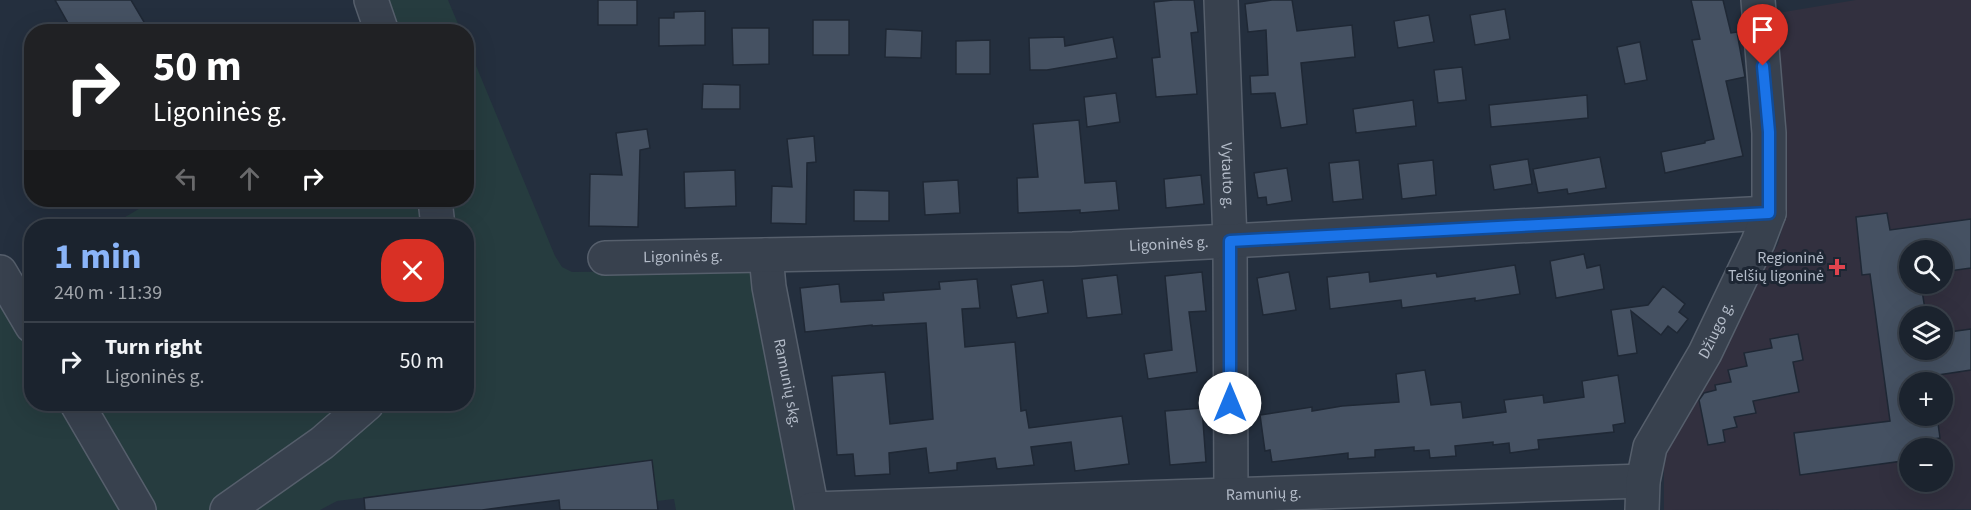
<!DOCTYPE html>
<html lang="en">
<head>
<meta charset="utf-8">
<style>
  :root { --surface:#1b232e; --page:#282f3a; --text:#f1f3f6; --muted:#a0a4aa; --line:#39404a; --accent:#8ab4f8 }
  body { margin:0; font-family:"Source Sans 3",sans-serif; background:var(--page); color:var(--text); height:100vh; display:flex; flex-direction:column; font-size:22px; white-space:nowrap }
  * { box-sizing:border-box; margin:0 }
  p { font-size:20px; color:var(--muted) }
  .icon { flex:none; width:33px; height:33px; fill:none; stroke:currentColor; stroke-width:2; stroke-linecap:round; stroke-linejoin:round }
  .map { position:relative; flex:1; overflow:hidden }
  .sheet { position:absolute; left:24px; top:219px; width:450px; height:192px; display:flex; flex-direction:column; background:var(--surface); border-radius:24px; box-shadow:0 6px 24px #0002,0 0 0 2px var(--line) }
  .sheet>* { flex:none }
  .guide { position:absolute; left:24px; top:24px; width:450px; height:183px; border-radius:24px; box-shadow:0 6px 24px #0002,0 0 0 2px var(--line); background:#202124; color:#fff; overflow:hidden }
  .fabs { position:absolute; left:1899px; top:240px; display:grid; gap:12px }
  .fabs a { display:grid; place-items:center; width:54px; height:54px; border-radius:50%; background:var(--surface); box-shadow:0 6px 24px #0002,0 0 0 2px var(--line); font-size:30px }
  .pin { position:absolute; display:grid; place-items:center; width:51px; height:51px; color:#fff; margin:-62px -26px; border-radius:50% 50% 50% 0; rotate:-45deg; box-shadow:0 0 6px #0007 }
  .pin .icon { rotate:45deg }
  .me { position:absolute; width:66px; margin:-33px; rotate:0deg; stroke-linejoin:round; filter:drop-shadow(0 0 4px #0008) }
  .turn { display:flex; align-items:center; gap:21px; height:126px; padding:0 30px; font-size:27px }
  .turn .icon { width:78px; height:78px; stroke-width:2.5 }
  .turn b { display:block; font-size:42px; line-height:51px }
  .lanes { display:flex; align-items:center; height:57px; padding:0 30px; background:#0003; justify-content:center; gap:30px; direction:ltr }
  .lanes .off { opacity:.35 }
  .round { display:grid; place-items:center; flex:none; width:63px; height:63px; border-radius:24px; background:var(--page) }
  .overview { display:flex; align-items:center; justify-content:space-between; height:102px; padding:0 30px }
  h1 { font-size:36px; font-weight:700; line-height:45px; color:var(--accent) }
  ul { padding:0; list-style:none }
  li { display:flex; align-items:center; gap:18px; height:78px; padding:0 30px; border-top:2px solid var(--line) }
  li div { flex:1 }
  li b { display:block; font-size:22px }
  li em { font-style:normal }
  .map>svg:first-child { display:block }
  .medical { fill:#32303f; fill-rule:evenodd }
  .green { fill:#263c3f }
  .building { fill:#455162; stroke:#1f2835; stroke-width:1.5 }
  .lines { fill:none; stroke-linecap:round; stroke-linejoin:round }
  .minor-casing { stroke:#565f6c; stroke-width:36 }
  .minor { stroke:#38414e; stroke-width:33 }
  .route-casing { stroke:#114b97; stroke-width:15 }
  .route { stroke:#1a73e8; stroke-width:10 }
  .health-dot { fill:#e0444e; stroke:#1d2633; stroke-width:2 }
  .labels { text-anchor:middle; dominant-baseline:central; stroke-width:6; stroke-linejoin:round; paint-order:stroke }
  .street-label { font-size:16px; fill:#b4bcc9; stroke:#1d2633 }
  .poi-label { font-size:16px; fill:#b4bcc9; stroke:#1d2633; text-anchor:end }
</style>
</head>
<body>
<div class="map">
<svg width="1971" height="510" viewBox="0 0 1971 510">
  <rect width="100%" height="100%" fill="#242f3e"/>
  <path class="medical" d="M 1856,0 L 1971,0 L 1971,509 L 1664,510 L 1664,455 L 1702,377 L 1778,244 L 1786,214 L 1772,14 ZM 1910,250 L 1942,250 L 1942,284 L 1910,284 ZM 1910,316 L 1942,316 L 1942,350 L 1910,350 ZM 1910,382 L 1942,382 L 1942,416 L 1910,416 ZM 1910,448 L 1942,448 L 1942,482 L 1910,482 Z"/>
  <path class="green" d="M 387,0 L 448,0 L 461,31 L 395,31 Z
    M 467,44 L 555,256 L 562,267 L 572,272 L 751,270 L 800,510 L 676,510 L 674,499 L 657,501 L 652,461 L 337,501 L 320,510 L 0,510 L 0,295 L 31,275 L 32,404 L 466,404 L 466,226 L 110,226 L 154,200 L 466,200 Z"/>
  <path class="building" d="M 55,0 L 131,0 L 150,32 L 73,32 Z
    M 598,0 L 637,0 L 637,25 L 598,25 Z
    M 1173,0 L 1194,0 L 1198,32 L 1191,33 L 1197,94 L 1156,97 L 1152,58 L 1160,57 L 1154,2 Z
    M 1272,0 L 1292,0 L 1297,31 L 1352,25 L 1355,57 L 1301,63 L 1307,124 L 1281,128 L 1275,93 L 1251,94 L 1250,76 L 1268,75 L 1266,30 L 1248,32 L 1245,4 Z
    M 1691,0 L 1723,0 L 1731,33 L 1737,32 L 1745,77 L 1726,81 L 1743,156 L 1665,173 L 1661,152 L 1705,143 L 1705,141 L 1714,139 L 1692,40 L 1700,39 Z
    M 1505,9 L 1510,39 L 1475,45 L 1470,15 Z
    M 705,11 L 705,45 L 659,46 L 659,18 L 674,18 L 674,12 Z
    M 1429,15 L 1434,42 L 1398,48 L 1394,21 Z
    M 813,20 L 849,20 L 849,55 L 813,55 Z
    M 732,28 L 769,28 L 769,64 L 733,65 Z
    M 886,29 L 922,31 L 921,58 L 885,57 Z
    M 1064,37 L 1065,46 L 1113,37 L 1117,58 L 1047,70 L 1030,70 L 1029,38 Z
    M 990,40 L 990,74 L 956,74 L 956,41 Z
    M 1640,42 L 1647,80 L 1625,84 L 1617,47 Z
    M 1462,67 L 1466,100 L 1438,103 L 1434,70 Z
    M 703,84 L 740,85 L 740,109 L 702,109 Z
    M 1116,93 L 1120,122 L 1087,127 L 1084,97 Z
    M 1587,95 L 1588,118 L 1491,127 L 1489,105 Z
    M 1413,100 L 1416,126 L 1356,133 L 1353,109 Z
    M 1079,120 L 1085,183 L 1116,181 L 1119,210 L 1080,213 L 1080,210 L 1018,213 L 1017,178 L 1038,177 L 1033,124 Z
    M 647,129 L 650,148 L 640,150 L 638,227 L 589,226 L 590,174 L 622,175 L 616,133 Z
    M 814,136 L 816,162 L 807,163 L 806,224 L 771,223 L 772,186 L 792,187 L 787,139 Z
    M 1600,157 L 1606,188 L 1568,194 L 1567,189 L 1538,193 L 1533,169 Z
    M 1528,159 L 1532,184 L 1494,190 L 1490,165 Z
    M 1359,160 L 1363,199 L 1333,202 L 1329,163 Z
    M 1433,160 L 1436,195 L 1402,199 L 1398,164 Z
    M 1287,168 L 1292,201 L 1267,205 L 1266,197 L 1258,198 L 1254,173 Z
    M 735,170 L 736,206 L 685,208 L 684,172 Z
    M 1201,175 L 1204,204 L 1166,208 L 1164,179 Z
    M 958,180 L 960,213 L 925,215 L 923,182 Z
    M 854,190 L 889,191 L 889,221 L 854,221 Z
    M 1887,213 L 1890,230 L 1971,219 L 1971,268 L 1942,272 L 1942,250 L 1910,250 L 1910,284 L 1921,284 L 1926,316 L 1910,316 L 1910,350 L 1942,350 L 1942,333 L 1971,329 L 1971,370 L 1932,376 L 1933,382 L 1910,382 L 1910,416 L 1937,416 L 1940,438 L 1918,441 L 1919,448 L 1910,448 L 1910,460 L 1800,475 L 1794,433 L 1890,421 L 1870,274 L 1862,275 L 1856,217 Z
    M 1584,254 L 1587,268 L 1600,265 L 1604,289 L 1556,298 L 1550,261 Z
    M 1515,265 L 1520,294 L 1475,301 L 1475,298 L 1402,308 L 1401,300 L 1330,309 L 1327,277 L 1369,272 L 1370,282 L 1436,273 L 1437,277 Z
    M 1202,272 L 1206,311 L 1189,312 L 1197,372 L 1148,379 L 1144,354 L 1172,350 L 1165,276 Z
    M 1289,272 L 1296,310 L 1263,315 L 1257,278 Z
    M 1117,275 L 1122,314 L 1087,318 L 1082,279 Z
    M 977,279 L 980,308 L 962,309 L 965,347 L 1015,342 L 1021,411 L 1026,410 L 1029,428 L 1122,416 L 1129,464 L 1075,471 L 1071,442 L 1031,447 L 1034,465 L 997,469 L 995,458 L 957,463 L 957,470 L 929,473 L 926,448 L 889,453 L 890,474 L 855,476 L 853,454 L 837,455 L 832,376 L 885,372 L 890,424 L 933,419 L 926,323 L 872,326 L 872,325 L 805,332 L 800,288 L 839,284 L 841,302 L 884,300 L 883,293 L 940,289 L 939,282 Z
    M 1043,280 L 1048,313 L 1017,318 L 1011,285 Z
    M 1663,286 L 1685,304 L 1679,312 L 1688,319 L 1677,333 L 1668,326 L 1661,335 L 1631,311 L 1637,353 L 1618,356 L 1611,310 L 1648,305 Z
    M 1798,334 L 1803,360 L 1793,362 L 1799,392 L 1753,401 L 1756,413 L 1734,417 L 1737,427 L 1723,430 L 1725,442 L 1708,445 L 1699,400 L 1704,393 L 1716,390 L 1715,385 L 1731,382 L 1728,370 L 1747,366 L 1744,353 L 1772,348 L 1770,339 Z
    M 1425,370 L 1431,405 L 1461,402 L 1463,418 L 1506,412 L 1504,400 L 1543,395 L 1544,403 L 1584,397 L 1582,381 L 1618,375 L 1625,423 L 1613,425 L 1614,432 L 1538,440 L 1539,449 L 1510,453 L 1509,443 L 1493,445 L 1493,442 L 1455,446 L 1456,456 L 1430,458 L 1429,450 L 1414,451 L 1414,447 L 1375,450 L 1375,457 L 1348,459 L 1348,453 L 1272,462 L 1270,450 L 1265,451 L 1260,415 L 1312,407 L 1312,411 L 1342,406 L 1399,402 L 1396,374 Z
    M 1202,408 L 1206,462 L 1170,465 L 1165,411 Z
    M 652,460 L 658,510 L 560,510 L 559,500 L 482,510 L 365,510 L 364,498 Z"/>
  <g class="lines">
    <defs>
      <g id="minor">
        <path d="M 371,0 L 382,32"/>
        <path id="s1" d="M 1221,0 L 1230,241 L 1231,495"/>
        <path d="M 435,200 L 438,226"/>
        <path id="s2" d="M 766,255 L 769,287 L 812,510"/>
        <path id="s3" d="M 605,258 L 1073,249 L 1769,213"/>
        <path d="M 0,272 L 32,326"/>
        <path d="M 77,404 L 139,510"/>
        <path id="s4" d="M 812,509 L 1643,481"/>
        <path d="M 227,510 L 322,443 L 367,404"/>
        <path id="s5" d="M 1642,510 L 1643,481 L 1650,447 L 1705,353 L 1758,242 L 1769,213 L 1769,133 L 1758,0"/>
      </g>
    </defs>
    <use href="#minor" class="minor-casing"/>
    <use href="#minor" class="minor"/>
  </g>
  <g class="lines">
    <defs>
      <path id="route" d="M 1230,403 L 1230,241 L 1769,213 L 1769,132 L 1763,66"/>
    </defs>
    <use href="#route" class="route-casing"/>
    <use href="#route" class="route"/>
  </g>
  <path class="health-dot" d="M1834 258h6v6h6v6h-6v6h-6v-6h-6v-6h6z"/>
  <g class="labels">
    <g class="street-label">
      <text stroke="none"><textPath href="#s1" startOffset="176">Vytauto g.</textPath></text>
      <text stroke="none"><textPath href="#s3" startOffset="564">Ligoninės g.</textPath></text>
      <text stroke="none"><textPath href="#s3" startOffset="78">Ligoninės g.</textPath></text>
      <text stroke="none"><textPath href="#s5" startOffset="198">Džiugo g.</textPath></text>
      <text stroke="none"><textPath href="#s2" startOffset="130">Ramunių skg.</textPath></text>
      <text stroke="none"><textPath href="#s4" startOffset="452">Ramunių g.</textPath></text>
    </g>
    <g class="poi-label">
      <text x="1824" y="258">Regioninė<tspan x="1824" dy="18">Telšių ligoninė</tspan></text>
    </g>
  </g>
</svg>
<div class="fabs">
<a><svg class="icon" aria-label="search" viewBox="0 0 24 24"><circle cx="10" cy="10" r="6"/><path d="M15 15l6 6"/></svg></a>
<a><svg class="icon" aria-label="layers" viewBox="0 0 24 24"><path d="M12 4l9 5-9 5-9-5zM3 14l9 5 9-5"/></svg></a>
<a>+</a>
<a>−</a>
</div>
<div class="pin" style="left:1763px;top:66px;background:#d93025"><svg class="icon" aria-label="arrive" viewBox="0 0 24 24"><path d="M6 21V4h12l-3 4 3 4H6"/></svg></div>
<svg class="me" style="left:1230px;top:403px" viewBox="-20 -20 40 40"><circle r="19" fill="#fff"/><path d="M0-13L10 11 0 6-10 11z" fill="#1a73e8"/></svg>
<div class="guide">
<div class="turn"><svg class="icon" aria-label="right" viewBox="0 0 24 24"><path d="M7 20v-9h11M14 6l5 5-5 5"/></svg><div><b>50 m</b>Ligoninės g.</div></div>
<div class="lanes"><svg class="icon off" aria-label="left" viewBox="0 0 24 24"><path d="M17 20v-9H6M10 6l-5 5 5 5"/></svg><svg class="icon off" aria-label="ahead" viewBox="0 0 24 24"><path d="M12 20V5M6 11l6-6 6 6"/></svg><svg class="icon" aria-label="right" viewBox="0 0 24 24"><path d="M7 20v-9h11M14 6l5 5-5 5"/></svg></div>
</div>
<section class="sheet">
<div class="overview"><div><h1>1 min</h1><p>240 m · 11:39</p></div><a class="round" style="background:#d93025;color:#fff"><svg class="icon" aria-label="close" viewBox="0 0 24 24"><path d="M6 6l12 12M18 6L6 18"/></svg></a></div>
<ul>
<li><svg class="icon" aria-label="right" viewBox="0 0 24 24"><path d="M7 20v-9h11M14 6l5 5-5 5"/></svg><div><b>Turn right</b><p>Ligoninės g.</p></div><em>50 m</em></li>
</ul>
</section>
</div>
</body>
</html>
